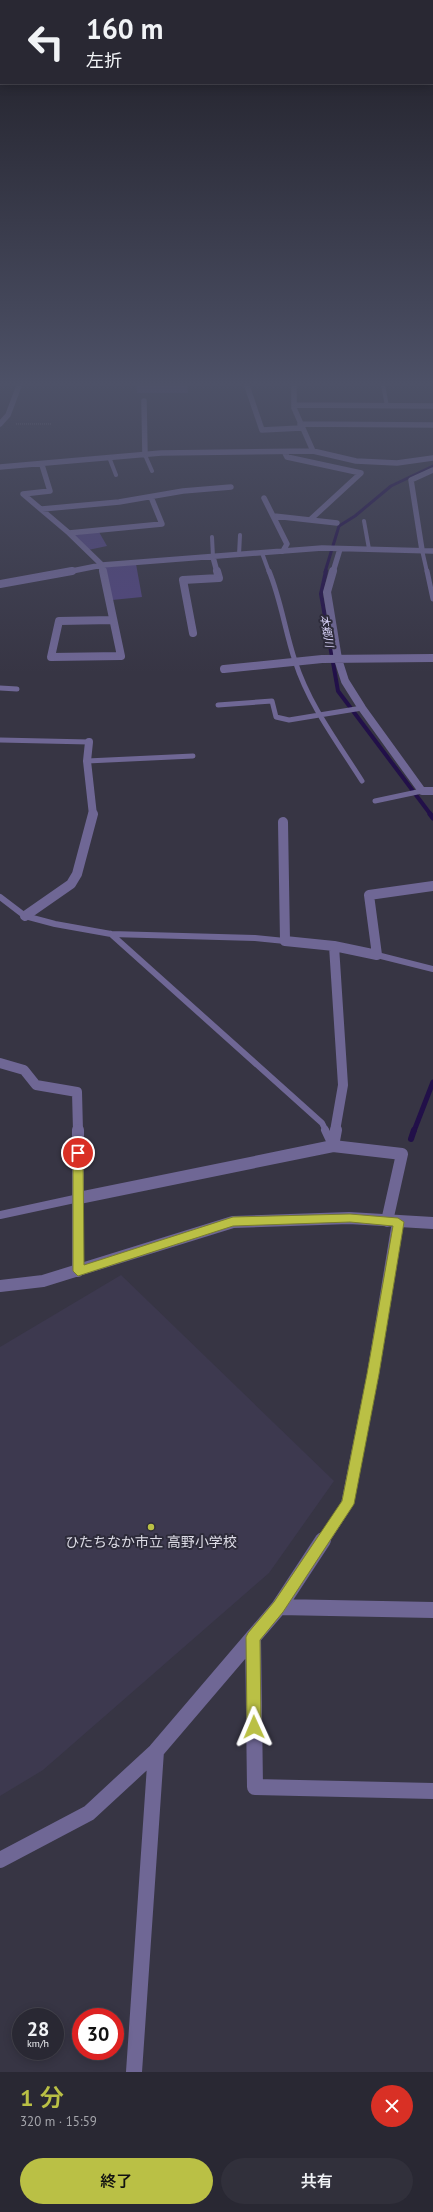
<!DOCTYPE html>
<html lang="ja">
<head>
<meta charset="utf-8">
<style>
  :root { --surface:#292833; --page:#31303b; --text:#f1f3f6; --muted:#a5a6ac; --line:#45444e; --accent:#bac045 }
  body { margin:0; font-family:"PT Sans","Noto Sans JP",sans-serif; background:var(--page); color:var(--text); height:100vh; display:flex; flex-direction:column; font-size:15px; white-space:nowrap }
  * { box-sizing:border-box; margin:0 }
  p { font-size:13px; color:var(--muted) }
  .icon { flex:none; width:22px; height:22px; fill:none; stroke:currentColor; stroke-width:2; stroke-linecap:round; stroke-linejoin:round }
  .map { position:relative; height:2072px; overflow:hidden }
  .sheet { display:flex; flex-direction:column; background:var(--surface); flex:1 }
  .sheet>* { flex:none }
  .banner { position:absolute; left:0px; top:0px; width:433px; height:84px; box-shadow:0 2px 10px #0003,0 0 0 1px var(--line); background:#292833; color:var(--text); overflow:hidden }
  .speed { position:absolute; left:12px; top:2008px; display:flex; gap:8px; font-size:20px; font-weight:700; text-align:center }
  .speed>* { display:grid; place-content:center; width:52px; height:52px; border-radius:50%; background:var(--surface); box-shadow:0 2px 10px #0003,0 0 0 1px var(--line); line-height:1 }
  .speed small { font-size:10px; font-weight:400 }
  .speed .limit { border:6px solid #d22; background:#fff; color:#111 }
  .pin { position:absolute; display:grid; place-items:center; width:34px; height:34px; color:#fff; margin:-17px; border:2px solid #fff; border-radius:50%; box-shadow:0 1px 4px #0007 }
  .me { position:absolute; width:44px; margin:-22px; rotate:359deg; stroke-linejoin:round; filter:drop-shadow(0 0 3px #0008) }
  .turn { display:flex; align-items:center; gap:14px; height:84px; padding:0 20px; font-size:18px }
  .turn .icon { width:52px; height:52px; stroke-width:2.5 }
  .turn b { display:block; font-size:28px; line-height:34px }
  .round { display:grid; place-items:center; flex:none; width:42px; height:42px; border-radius:21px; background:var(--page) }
  .head { display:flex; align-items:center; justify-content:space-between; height:68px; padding:0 20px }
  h1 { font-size:24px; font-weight:600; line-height:30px; color:var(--accent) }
  .button { display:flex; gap:8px; margin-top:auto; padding:8px 20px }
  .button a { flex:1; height:46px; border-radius:24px; background:var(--accent); color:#111; font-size:16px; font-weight:600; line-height:46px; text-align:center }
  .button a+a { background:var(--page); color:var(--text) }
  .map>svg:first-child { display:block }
  .built { fill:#3d394f }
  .green { fill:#51457f }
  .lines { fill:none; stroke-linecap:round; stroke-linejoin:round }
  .stream-far3 { stroke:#221049; stroke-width:3 }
  .stream-far2 { stroke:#221049; stroke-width:4 }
  .stream-far1 { stroke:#221049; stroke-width:5 }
  .stream { stroke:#221049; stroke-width:6 }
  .path { stroke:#908e9b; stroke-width:1.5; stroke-dasharray:0.5 1.5; stroke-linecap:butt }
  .service-far3 { stroke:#6f6795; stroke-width:4 }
  .service-far2 { stroke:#6f6795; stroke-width:5 }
  .service-far1 { stroke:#6f6795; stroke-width:6 }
  .service { stroke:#6f6795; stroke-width:8 }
  .minor-far4 { stroke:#6f6795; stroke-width:5.5 }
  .minor-far3 { stroke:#6f6795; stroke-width:8 }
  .minor-far2 { stroke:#6f6795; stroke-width:10 }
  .minor-far1 { stroke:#6f6795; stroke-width:12 }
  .minor { stroke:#6f6795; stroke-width:16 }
  .route { fill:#bac045; stroke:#797d2d }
  .poi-dot { fill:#bac045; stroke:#2d2b3a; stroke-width:1.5 }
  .labels { text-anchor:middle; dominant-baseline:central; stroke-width:4; stroke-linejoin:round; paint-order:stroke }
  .far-water-label { font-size:11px; font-style:italic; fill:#dad4fa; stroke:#2d2b3a }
  .near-poi-label { font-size:14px; fill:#dddce6; stroke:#2d2b3a }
</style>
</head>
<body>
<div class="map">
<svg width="433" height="2072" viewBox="0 0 433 2072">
  <rect width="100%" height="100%" fill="#373544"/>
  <path class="built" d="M 121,1275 L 334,1481 L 269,1573 L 43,1770 L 0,1796 L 0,1347 Z"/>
  <path class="green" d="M 136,384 L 187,384 L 188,393 L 137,393 Z
    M 99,532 L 107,546 L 88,550 L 73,535 Z
    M 136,564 L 142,597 L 112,600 L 105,567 Z"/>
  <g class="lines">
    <path class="stream-far3" d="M 325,572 L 339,526 L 355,516 L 391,486 L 433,466"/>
    <path class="stream-far2" d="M 326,571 L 321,594 L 338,691 L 431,815"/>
    <path class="stream-far1" d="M 430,814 L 433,818
      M 414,1131 L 433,1082"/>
    <path class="stream" d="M 411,1139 L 414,1130"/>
    <path class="path" d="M 16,424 L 52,424"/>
    <path class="service-far3" d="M 383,385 L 387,406
      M 145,455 L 152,471
      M 109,457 L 116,475
      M 364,521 L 369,549
      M 212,537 L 213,557
      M 422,550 L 427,572
      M 262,553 L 269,572
      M 239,555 L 240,535"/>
    <path class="service-far2" d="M 269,571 C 281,600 285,631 295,661 C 309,705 338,743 362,781
      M 427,571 L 433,599
      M 0,688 L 17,689
      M 218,705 L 272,701 L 276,717 L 289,720 L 362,708
      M 0,740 L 89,742
      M 87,761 L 193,756
      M 375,801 L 422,791"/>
    <path class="service-far1" d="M 0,897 L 25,916 L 55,924 L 111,934 L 255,938 L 285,941
      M 111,934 L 322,1123 L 326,1131
      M 377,955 L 433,969"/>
    <path class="service" d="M 325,1130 L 332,1145
      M 0,1215 L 79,1198"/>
    <path class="minor-far4" d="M 246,383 L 262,430 L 301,428
      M 294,383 L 294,408 L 313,451
      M 144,401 L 145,455
      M 294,405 L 433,406
      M 0,424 L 8,415 L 20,383
      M 300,424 L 433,425
      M 285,453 L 287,457 L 361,473 L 311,519
      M 42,465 L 50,491 L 23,494 L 69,533 L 102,565 L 103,572
      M 0,467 L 161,453 L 313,451 L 356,461 L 397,463 L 433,458
      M 264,498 L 287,544 L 283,551
      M 42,509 L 119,502 L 183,491 L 231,487
      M 274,516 L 337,523
      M 69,533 L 162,524 L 151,497
      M 422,550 L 411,480 L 433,470
      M 213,557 L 217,572
      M 67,572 L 102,565 L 322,548 L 433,551
      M 333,572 L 340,549"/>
    <path class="minor-far3" d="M 103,571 L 121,656 L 51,657 L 59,621 L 113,620
      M 333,571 L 327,592 L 338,659 L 345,681 L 362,708 L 422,791 L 433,791
      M 0,584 L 72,571
      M 193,633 L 183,580 L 219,578 L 217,571
      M 224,669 L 322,659 L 433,658
      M 89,742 L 87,761 L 93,815"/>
    <path class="minor-far2" d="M 283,822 L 285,941 L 334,946 L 377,955 L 369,895 L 433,886
      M 25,916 L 71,884 L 77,874 L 93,814
      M 334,946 L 343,1085 L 335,1131
      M 0,1063 L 24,1070 L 36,1085 L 77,1092 L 78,1131"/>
    <path class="minor-far1" d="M 78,1130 L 78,1271
      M 333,1146 L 336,1130
      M 79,1198 L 333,1146 L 402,1154 L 387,1221
      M 0,1286 L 43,1281 L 233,1222 L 349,1218 L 433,1223
      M 323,1541 L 347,1504 L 373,1374 L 398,1222"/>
    <path class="minor" d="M 279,1607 L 433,1610
      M 253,1637 L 255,1787 L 433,1791
      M 0,1860 L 89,1813 L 156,1751 L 279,1607 L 323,1540
      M 134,2072 L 156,1751"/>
  </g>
  <linearGradient id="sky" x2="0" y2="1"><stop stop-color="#1e1d25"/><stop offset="0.57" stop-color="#4d5167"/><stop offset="1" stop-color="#4d5167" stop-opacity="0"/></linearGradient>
  <rect width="433" height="673" fill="url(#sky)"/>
  <path class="route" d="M 78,1149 L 83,1153 L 84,1265 L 233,1217 L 350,1214 L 398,1218 L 404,1222 L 379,1374 L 354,1504 L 283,1612 L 260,1640 L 261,1727 L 259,1732 L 254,1734 L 249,1732 L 247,1727 L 246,1637 L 248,1633 L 274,1602 L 342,1501 L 367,1374 L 393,1226 L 350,1222 L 233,1226 L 78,1276 L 73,1271 L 73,1153 Z"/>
  <circle class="poi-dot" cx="151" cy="1527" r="4"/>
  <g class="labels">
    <g class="far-water-label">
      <text transform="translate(327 631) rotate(80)">本郷川</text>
    </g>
    <g class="near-poi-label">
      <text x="151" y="1542">ひたちなか市立 高野小学校</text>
    </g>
  </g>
</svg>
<div class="speed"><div>28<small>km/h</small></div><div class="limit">30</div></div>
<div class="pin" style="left:78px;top:1153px;background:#d93025"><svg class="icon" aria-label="arrive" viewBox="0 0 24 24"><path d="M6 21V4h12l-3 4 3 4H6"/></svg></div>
<svg class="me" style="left:254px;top:1727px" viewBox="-20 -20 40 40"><path d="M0-17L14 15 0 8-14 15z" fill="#bac045" stroke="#fff" stroke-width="4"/></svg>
<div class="banner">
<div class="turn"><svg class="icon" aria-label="left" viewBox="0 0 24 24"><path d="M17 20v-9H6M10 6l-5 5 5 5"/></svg><div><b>160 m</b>左折</div></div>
</div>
</div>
<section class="sheet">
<div class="head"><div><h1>1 分</h1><p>320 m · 15:59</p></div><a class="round" style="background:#d93025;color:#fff"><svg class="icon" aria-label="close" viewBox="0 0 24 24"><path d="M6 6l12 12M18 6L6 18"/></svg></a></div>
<div class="button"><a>終了</a><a>共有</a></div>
</section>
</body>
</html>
